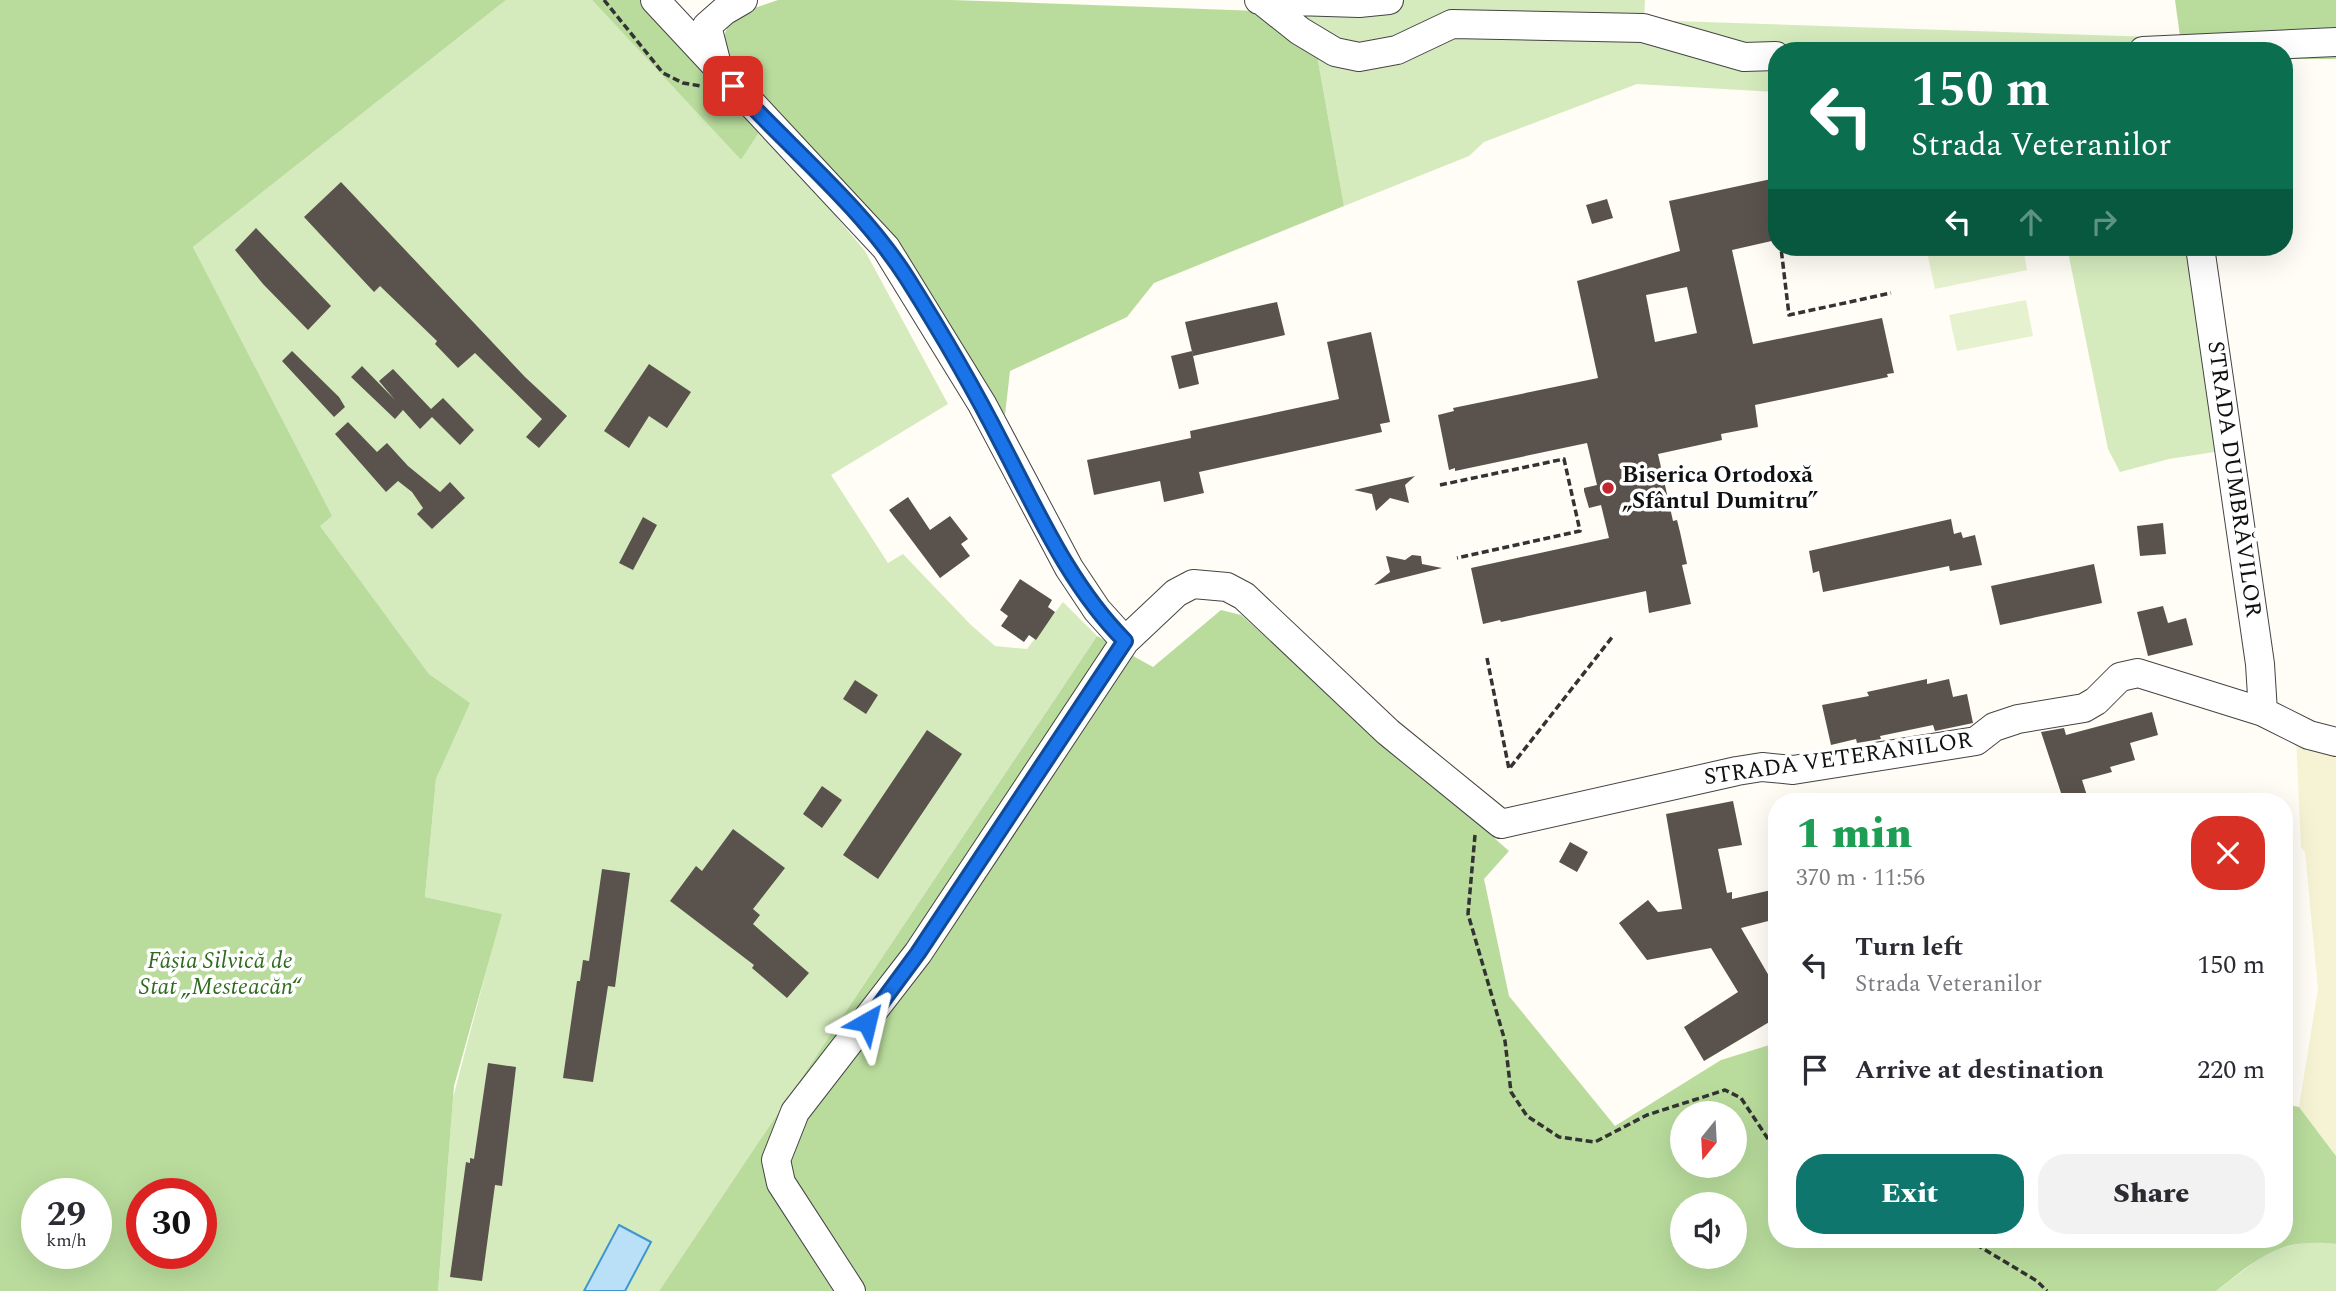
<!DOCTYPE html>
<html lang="en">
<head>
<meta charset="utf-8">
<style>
  :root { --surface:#fff; --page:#f2f2f3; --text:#2b2b33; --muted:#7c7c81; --accent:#0f766e }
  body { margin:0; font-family:Spectral,serif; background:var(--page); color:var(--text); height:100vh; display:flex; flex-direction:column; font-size:26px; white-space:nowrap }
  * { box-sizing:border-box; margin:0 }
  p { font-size:23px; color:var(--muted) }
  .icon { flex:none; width:38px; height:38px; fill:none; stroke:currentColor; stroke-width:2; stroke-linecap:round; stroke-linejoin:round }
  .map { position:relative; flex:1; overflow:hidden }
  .panel { position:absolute; left:1768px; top:793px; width:525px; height:455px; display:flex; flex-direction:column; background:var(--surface); border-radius:28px; box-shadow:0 7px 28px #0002 }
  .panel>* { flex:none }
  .top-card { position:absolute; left:1768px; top:42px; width:525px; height:214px; border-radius:28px; box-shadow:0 7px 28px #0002; background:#0b6e4f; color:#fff; overflow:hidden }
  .needle { width:46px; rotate:198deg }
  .buttons { position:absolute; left:1670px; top:1101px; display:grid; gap:14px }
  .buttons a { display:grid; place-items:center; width:77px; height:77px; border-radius:50%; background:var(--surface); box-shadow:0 7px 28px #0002; font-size:35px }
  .speed { position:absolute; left:21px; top:1178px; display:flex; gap:14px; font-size:35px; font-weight:700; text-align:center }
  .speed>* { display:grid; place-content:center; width:91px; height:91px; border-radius:50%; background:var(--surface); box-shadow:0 7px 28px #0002; line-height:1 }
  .speed small { font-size:18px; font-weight:400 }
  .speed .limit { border:10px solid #d22; background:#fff; color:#111 }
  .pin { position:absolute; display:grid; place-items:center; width:60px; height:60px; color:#fff; margin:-30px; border-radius:14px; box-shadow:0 4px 10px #0006 }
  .me { position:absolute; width:77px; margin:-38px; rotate:37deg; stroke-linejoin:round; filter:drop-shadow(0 0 5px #0008) }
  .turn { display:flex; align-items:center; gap:24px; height:147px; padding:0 28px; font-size:32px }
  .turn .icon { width:91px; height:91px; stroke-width:2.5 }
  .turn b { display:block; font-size:49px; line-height:60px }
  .lanes { display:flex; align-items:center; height:66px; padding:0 28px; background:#0003; justify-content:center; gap:35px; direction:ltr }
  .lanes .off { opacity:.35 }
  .round { display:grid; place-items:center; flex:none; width:74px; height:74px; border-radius:28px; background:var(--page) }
  .summary { display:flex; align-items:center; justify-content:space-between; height:119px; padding:0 28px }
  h1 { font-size:42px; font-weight:800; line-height:52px; color:#1e9e55 }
  .action { display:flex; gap:14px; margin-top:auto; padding:14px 28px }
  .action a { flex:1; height:80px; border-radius:28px; background:var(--accent); color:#fff; font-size:28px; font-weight:800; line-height:80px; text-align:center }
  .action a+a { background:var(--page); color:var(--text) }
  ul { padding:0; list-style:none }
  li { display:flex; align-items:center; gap:21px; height:105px; padding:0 28px }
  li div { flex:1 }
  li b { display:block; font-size:26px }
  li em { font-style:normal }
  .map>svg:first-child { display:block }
  .farmland { fill:#f6f3d4 }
  .green { fill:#d5ebbd }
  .forest { fill:#b9dc9c; fill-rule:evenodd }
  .pitch { fill:#e6f2cf }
  .water { fill:#b9e0f7; stroke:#3f96cf; stroke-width:2 }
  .building { fill:#5a524d; fill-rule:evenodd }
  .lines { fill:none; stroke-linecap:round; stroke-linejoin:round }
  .minor-casing { stroke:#444; stroke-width:30 }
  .path { stroke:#333; stroke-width:3.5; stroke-dasharray:7 3.5; stroke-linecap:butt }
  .minor { stroke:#fff; stroke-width:28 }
  .route-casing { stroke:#114b97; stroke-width:18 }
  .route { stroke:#1a73e8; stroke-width:12 }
  .poi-dot { fill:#c4262e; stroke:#fff; stroke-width:2.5 }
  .labels { text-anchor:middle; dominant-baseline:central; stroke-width:7; stroke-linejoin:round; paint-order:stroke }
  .poi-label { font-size:23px; font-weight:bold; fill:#111; stroke:#fff; text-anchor:start }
  .street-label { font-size:23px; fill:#111; stroke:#fff }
  .park-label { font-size:23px; font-style:italic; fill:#2f6b1f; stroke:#fff }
</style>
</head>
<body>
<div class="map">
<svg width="2336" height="1291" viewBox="0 0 2336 1291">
  <rect width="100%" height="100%" fill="#fffdf5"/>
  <path class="farmland" d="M 2296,737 L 2336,752 L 2336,1156 L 2299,1107 L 2318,989 L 2305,852 L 2301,847 Z"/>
  <path class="green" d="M 506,0 L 592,0 L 741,160 L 762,128 L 865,251 L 948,404 L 831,475 L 888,563 L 903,554 L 970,624 L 995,646 L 1027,649 L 1063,602 L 1097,636 L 659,1291 L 438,1291 L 453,1098 L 501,914 L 425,897 L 436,779 L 469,703 L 429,674 L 319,525 L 331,516 L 193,247 Z
    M 1318,0 L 1645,0 L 1644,20 L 2151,37 L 2154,51 L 1776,51 L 1776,92 L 1637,84 L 1484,142 L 1469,156 L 1344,206 L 1317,55 L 1259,11 Z
    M 2067,247 L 2188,247 L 2221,451 L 2169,459 L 2120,472 L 2108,449 Z
    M 2311,1241 L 2336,1244 L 2336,1291 L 2216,1291 L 2269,1251 Z"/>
  <path class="forest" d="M 0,0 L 506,0 L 193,247 L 332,516 L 320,526 L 429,674 L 470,703 L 436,779 L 425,897 L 502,914 L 454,1086 L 438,1291 L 0,1291 ZM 37,1194 L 96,1194 L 96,1253 L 37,1253 ZM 142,1194 L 201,1194 L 201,1253 L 142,1253 Z
    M 592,0 L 642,0 L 762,128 L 741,160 Z
    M 778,0 L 952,0 L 1259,11 L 1317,55 L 1344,206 L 1154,283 L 1127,317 L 1010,371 L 1005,415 L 894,240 L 731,68 L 721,43 L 732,16 Z
    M 2175,0 L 2336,0 L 2336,59 L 2284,59 L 2284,51 L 2182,51 Z
    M 1221,610 L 1241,615 L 1509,851 L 1484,879 L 1509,996 L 1615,1126 L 1721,1060 L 1776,1043 L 1776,1239 L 2284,1239 L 2284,1104 L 2299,1107 L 2336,1156 L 2336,1244 C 2278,1237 2259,1258 2216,1291 L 659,1291 L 1097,636 L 1153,667 ZM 1682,1113 L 1734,1113 L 1734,1166 L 1682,1166 ZM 1682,1204 L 1734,1204 L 1734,1256 L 1682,1256 Z"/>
  <path class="pitch" d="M 1926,247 L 2023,247 L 2027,270 L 1935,289 Z
    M 2026,300 L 2033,336 L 1957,351 L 1949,315 Z"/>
  <path class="water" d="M 619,1225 L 651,1242 L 625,1291 L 584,1291 Z"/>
  <path class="building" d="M 1776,178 L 1776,240 L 1732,250 L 1753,344 L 1882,318 L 1894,373 L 1887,374 L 1888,377 L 1755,405 L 1758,427 L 1721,434 L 1722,440 L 1658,454 L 1673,521 L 1677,520 L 1680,532 L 1687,564 L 1682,565 L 1691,604 L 1649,613 L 1646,591 L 1501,622 L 1500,620 L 1483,624 L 1471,568 L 1609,538 L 1601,505 L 1589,508 L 1584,491 L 1584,488 L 1597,485 L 1587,443 L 1455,471 L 1455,468 L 1449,470 L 1438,415 L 1454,411 L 1453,408 L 1598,378 L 1577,281 L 1680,251 L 1669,201 ZM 1687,287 L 1697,333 L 1655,342 L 1646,295 Z
    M 341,182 L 525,377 L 567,416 L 539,448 L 526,437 L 542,419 L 475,353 L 458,368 L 435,344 L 437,341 L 380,286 L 374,292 L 304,217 Z
    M 1607,199 L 1613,218 L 1592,224 L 1586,205 Z
    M 256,228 L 331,306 L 308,330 L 263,284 L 235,250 Z
    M 1277,302 L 1285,335 L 1193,356 L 1185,322 Z
    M 1371,332 L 1390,422 L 1380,424 L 1382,432 L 1199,472 L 1204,493 L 1164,502 L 1160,481 L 1094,495 L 1087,460 L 1191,438 L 1190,431 L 1339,399 L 1327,342 Z
    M 292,351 L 339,397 L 345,407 L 334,417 L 282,361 Z
    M 1192,351 L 1199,384 L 1179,389 L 1171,356 Z
    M 649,364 L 691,392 L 667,428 L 649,416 L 629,448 L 604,431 Z
    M 362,366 L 395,400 L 379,381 L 393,369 L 431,409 L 443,398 L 474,430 L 460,445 L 432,417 L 420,429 L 403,410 L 395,419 L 351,377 Z
    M 348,422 L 377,452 L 387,443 L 408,466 L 440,492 L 450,482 L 465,498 L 432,529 L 417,514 L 423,508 L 412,492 L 398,481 L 386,492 L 335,434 Z
    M 1415,476 L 1405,485 L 1409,503 L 1390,498 L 1376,511 L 1372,494 L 1354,490 Z
    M 908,497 L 930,530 L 950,516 L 968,539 L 961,544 L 970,556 L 940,578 L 889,510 Z
    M 643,517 L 657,525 L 633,570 L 619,563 Z
    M 1951,519 L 1954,534 L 1961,532 L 1963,538 L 1975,535 L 1982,565 L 1950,571 L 1949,566 L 1823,592 L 1819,571 L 1813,573 L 1809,551 Z
    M 2163,523 L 2166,554 L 2140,556 L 2137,526 Z
    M 1412,555 L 1421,556 L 1422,564 L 1442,568 L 1374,585 L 1390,572 L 1386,556 L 1405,560 Z
    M 2094,564 L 2102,603 L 2000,625 L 1991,586 Z
    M 1020,579 L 1052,600 L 1048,607 L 1055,612 L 1036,640 L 1029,635 L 1024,642 L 1001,626 L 1008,616 L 1000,610 Z
    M 2163,606 L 2168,623 L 2186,618 L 2193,645 L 2148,656 L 2137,612 Z
    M 1927,679 L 1927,684 L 1949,679 L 1953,697 L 1967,694 L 1973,723 L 1935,731 L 1933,725 L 1880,736 L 1881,739 L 1857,743 L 1856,739 L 1831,745 L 1822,705 L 1869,696 L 1867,692 Z
    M 855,680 L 878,695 L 866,714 L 843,699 Z
    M 2152,712 L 2158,735 L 2130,743 L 2135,760 L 2110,767 L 2112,772 L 2082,780 L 2089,802 L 2064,802 L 2041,732 L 2064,728 L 2066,735 Z
    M 927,730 L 962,754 L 878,879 L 843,855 Z
    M 822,786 L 842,800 L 822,828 L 803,814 Z
    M 1733,801 L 1742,845 L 1718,849 L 1727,893 L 1732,892 L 1732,899 L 1776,889 L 1776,919 L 1741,928 L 1776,988 L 1776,1018 L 1704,1061 L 1684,1027 L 1738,992 L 1711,948 L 1647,960 L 1619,923 L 1648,900 L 1658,912 L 1682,909 L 1666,814 Z
    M 733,829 L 785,868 L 753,909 L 760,915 L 753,924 L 809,973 L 787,998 L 752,968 L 754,965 L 670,901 L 696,866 L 702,871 Z
    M 1570,842 L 1588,852 L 1577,872 L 1559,862 Z
    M 602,869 L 630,873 L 615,987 L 608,986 L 593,1082 L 563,1078 L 577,981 L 580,981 L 583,960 L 589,961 Z
    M 488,1063 L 516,1067 L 502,1186 L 495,1185 L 482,1281 L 450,1277 L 466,1162 L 470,1163 L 470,1158 L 474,1159 Z"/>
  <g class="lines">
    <defs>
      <path id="minor" d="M 655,0 L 886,248 L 982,404 L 1069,568 L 1097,610 L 1125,641
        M 1259,0 L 1359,3 L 1389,0
        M 1261,0 L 1300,31 L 1335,52 L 1359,57 L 1397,50 L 1452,24 L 1643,28 L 1744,57 L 1776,56
        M 2143,51 L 2336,42
        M 717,65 L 707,26 L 724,11 L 743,0
        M 2200,247 L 2260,664 L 2263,712
        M 851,1291 L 781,1183 L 776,1160 L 795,1112 L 918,953 L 1125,641 L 1176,593 L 1193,584 L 1227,587 L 1244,596 L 1388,732 L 1501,824 L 1737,771 L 1762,767 L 1793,770 L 1976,741 L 1994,727 L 2018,719 L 2084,708 L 2096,701 L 2120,677 L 2138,673 L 2263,712 L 2309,735 L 2336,742"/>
    </defs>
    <use href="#minor" class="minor-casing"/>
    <path class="path" d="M 604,0 L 663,73 L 683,83 L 701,86
      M 1788,247 L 1781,248 L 1789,315 L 1891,293
      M 1440,485 L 1564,459 L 1580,531 L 1457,558
      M 1487,658 L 1509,769 L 1613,636
      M 1475,835 L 1468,914 L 1505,1041 L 1511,1092 L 1527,1116 L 1559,1137 L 1595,1142 L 1647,1115 L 1725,1090 L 1741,1098 L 1776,1151
      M 1967,1239 L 2037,1281 L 2047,1291"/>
    <use href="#minor" class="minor"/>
  </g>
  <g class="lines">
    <defs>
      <path id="route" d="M 733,86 C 791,149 861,206 907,278 C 941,332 973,387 1002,444 C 1037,511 1070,586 1125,641 L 918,953 L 867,1022"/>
    </defs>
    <use href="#route" class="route-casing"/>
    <use href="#route" class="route"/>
  </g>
  <circle class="poi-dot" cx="1608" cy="488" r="7"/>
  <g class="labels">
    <g class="poi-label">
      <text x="1622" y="475">Biserica Ortodoxă<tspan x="1622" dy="26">„Sfântul Dumitru”</tspan></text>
    </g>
    <g class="street-label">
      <text transform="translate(2234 479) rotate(82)">STRADA DUMBRĂVILOR</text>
      <text transform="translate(1838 759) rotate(-8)">STRADA VETERANILOR</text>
    </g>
    <g class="park-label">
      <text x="220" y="961">Fâșia Silvică de<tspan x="220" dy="26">Stat „Mesteacăn“</tspan></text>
    </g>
  </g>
</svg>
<div class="buttons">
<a><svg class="needle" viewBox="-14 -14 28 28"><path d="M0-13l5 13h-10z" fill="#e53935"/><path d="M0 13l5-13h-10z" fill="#7c7c81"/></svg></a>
<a><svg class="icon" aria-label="sound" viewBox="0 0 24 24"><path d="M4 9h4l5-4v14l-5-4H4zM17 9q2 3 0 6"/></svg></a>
</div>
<div class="speed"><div>29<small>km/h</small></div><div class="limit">30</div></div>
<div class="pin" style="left:733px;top:86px;background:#d93025"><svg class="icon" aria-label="arrive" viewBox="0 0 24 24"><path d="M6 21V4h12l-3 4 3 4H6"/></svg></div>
<svg class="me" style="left:867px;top:1022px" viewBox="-20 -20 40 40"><path d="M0-17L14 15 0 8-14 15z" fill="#1a73e8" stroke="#fff" stroke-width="4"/></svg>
<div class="top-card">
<div class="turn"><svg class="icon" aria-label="left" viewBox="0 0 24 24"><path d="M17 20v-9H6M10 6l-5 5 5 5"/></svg><div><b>150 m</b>Strada Veteranilor</div></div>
<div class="lanes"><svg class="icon" aria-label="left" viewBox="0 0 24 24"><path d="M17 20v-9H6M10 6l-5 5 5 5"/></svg><svg class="icon off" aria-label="ahead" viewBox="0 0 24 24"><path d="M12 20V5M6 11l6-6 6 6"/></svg><svg class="icon off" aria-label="right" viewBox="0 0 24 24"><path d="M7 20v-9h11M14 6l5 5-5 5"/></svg></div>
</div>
<section class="panel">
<div class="summary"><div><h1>1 min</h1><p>370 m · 11:56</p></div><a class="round" style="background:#d93025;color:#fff"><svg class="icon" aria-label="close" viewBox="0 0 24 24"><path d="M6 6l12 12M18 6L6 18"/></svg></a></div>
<ul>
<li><svg class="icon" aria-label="left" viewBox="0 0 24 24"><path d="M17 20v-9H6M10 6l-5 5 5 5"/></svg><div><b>Turn left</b><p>Strada Veteranilor</p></div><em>150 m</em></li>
<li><svg class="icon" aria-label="arrive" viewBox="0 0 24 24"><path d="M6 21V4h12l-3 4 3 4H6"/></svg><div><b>Arrive at destination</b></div><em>220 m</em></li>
</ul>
<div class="action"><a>Exit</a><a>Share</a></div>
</section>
</div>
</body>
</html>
